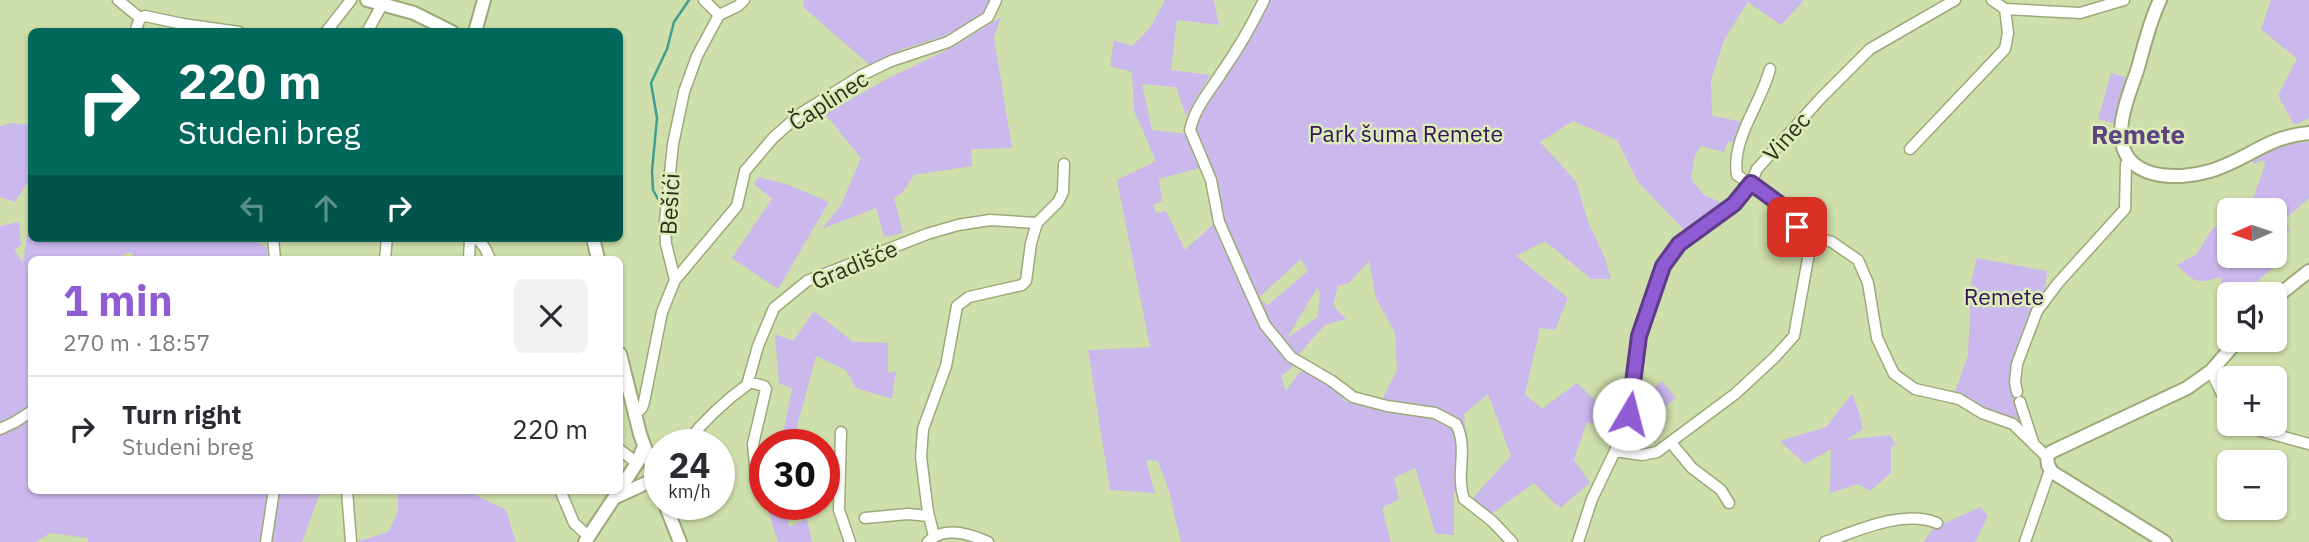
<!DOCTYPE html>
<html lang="en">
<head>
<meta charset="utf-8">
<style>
  :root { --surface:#fff; --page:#f2f2f3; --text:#2b2b33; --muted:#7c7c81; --line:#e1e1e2; --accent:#905cd4 }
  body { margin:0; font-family:"IBM Plex Sans",sans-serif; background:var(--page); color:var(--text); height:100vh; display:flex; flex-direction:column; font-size:26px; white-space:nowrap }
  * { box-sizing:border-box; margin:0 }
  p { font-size:23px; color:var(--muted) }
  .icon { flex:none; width:38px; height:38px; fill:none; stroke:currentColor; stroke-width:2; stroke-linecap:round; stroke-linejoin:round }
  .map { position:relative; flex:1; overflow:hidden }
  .side { position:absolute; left:28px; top:256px; width:595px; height:238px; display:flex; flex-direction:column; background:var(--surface); border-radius:10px; box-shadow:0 2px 5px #0004 }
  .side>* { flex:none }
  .top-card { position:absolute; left:28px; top:28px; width:595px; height:214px; border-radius:10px; box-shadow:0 2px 5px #0004; background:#00695c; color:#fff; overflow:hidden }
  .needle { width:46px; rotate:267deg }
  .tools { position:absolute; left:2217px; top:198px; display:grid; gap:14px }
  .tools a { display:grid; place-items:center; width:70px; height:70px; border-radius:10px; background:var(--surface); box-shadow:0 2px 5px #0004; font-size:35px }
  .speed { position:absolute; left:644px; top:429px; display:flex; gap:14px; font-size:35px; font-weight:700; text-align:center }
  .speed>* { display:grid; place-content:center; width:91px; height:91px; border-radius:50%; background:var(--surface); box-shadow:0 2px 5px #0004; line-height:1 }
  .speed small { font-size:18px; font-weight:400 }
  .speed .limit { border:10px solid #d22; background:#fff; color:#111 }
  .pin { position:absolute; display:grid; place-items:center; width:60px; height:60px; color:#fff; margin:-30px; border-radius:14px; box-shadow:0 4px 10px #0006 }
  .me { position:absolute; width:77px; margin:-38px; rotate:8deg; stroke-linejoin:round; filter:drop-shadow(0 0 5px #0008) }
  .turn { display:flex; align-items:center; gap:24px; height:147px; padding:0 35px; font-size:32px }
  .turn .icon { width:91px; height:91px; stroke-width:2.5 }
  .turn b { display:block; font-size:49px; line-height:60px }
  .lanes { display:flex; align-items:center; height:66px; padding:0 35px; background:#0003; justify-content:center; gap:35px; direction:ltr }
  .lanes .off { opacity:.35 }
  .round { display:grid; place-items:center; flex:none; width:74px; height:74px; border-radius:10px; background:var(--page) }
  .headline { display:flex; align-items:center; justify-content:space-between; height:119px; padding:0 35px }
  h1 { font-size:42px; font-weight:800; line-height:52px; color:var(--accent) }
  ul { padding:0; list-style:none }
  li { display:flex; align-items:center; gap:21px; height:105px; padding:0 35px; border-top:2px solid var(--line) }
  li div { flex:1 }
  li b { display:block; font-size:26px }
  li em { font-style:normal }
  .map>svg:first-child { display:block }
  .green { fill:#cbb8ed; fill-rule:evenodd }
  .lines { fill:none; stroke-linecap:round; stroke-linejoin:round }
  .stream { stroke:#429d8f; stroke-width:2.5 }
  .street-casing { stroke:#9baa78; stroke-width:13 }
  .secondary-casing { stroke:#9baa78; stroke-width:16 }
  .street { stroke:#fff; stroke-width:10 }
  .secondary { stroke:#fff; stroke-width:12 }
  .route-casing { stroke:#5e3c8a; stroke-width:18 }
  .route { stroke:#905cd4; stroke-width:12 }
  .labels { text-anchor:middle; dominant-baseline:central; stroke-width:5; stroke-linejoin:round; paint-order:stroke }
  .street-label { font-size:23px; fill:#2c321d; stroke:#dcecb8 }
  .park-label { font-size:23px; fill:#35135a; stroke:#dcecb8 }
  .quarter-label { font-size:26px; font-weight:bold; fill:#5e4582; stroke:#dcecb8 }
</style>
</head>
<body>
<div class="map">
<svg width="2309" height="542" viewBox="0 0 2309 542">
  <rect width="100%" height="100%" fill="#cfdfab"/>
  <path class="green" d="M 804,0 L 993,0 L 991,11 L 944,36 L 903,49 L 871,66 L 803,7 Z
    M 1165,0 L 1214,0 L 1219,25 L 1177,20 L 1171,70 L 1210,75 L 1186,116 L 1176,87 L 1142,84 L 1152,130 L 1187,134 L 1203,167 L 1159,179 L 1162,201 L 1153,205 L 1156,213 L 1166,211 L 1185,250 L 1216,222 L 1226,227 L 1221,203 L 1192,131 L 1194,113 L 1230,70 L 1267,0 L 1804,0 L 1781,25 L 1748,2 L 1724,40 L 1711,80 L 1712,116 L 1744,122 L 1736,144 L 1728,141 L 1724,152 L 1701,146 L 1695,155 L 1691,179 L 1704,195 L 1722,203 L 1686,232 L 1638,182 L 1617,140 L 1573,121 L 1540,142 L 1576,181 L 1588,222 L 1605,258 L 1611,279 L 1591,279 L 1545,241 L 1516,256 L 1568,298 L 1555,330 L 1540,328 L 1525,394 L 1542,409 L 1577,383 L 1613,417 L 1608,430 L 1587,422 L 1574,460 L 1590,483 L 1560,508 L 1534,483 L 1491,514 L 1471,500 L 1511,456 L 1488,394 L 1464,414 L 1467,450 L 1454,493 L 1454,535 L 1436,534 L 1415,468 L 1394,478 L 1399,499 L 1382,508 L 1391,542 L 1181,542 L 1169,491 L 1158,461 L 1146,460 L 1155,493 L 1110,490 L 1088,350 L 1150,347 L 1117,180 L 1156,161 L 1134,111 L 1132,72 L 1110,66 L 1114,40 L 1132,46 L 1150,28 ZM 1301,259 L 1308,271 L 1268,305 L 1257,299 ZM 1369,261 L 1376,298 L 1395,333 L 1397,370 L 1377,409 L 1344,401 L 1334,385 L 1308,372 L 1300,372 L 1286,391 L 1281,376 L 1293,367 L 1288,353 L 1299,354 L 1325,325 L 1346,319 L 1333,305 L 1338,286 L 1349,283 ZM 1317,288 L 1320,292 L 1318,317 L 1287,338 Z
    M 2271,0 L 2309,0 L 2309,118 L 2294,125 L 2278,95 L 2297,59 L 2261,29 Z
    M 1001,17 L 994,37 L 1012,148 L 971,149 L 972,166 L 914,175 L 903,192 L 894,198 L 903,233 L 884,237 L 876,208 L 822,229 L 841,205 L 861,158 L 825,114 L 887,79 L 951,48 Z
    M 2111,73 L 2128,78 L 2115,124 L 2098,119 Z
    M 12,123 L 32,125 L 31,184 L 27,183 L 15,202 L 0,197 L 0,126 Z
    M 2309,142 L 2309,198 L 2284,220 L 2290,230 L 2276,242 L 2282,260 L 2242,294 L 2230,294 L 2229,304 L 2220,277 C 2196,284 2195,283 2177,265 L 2196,255 L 2212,229 L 2229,219 L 2230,256 L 2275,256 L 2275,210 L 2243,210 L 2251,204 L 2265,165 L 2263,160 L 2254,164 L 2252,159 L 2288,144 Z
    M 758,177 L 789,185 L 829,202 L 778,289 L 732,258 L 772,199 L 754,184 Z
    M 19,222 L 21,245 L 14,250 L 23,263 L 27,235 L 31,235 L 32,238 L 253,238 L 268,249 L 266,259 L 136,259 L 131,252 L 110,259 L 32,259 L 32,490 L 321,490 L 302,542 L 88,542 L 88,538 L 50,533 L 36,542 L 0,542 L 0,226 Z
    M 1977,258 L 2047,271 L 2045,294 L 2012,385 L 2014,398 L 2023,420 L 1984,411 L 1955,392 L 1968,355 L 1971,283 Z
    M 814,311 L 853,342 L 888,343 L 888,373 L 896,371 L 892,399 L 856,388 L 846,370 L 816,356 L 794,438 L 781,443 L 792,389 L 779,383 L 775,334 L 793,341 Z
    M 1662,381 L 1676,398 L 1643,425 L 1630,413 L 1631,408 Z
    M 1852,394 L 1859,412 L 1863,429 L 1846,440 L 1890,435 L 1896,445 L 1891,447 L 1891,473 L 1870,491 L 1858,484 L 1830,493 L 1831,449 L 1805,464 L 1780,441 L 1826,427 Z
    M 398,490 L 465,490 L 506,510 L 516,542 L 356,542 L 388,532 L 398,512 Z
    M 766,504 L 787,504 L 789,527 L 807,519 L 812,542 L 778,542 Z
    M 1980,507 L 1988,516 L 1975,542 L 1923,542 L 1934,528 Z"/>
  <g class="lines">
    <path class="stream" d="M 658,199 L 653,190 L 652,171 L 657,118 L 651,83 L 667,49 L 674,22 L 689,0"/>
    <defs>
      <path id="street" d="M 118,0 L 140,18
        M 1264,0 C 1252,25 1238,49 1222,72 C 1210,91 1195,107 1190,130 L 1211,180 L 1219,222 L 1245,281 L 1265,325 L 1291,357 L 1332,381 L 1353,397 L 1387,406 L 1435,413 L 1456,424 C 1469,449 1455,473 1464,499 L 1492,521 L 1512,542
        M 2005,9 L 2080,13 L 2124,0
        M 719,15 L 738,6 L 744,0
        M 140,18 L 145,16 L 183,24 L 239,32
        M 135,32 L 140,18
        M 326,32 L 351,0
        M 367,32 L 383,3
        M 1770,69 C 1761,104 1731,139 1737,175 L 1781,205 L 1811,242
        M 1910,149 L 2005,49 L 2008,33 L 2005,9 L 1992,0
        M 273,238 L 275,259
        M 477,238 L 485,248 L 490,259
        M 1811,242 L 1821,239 L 1832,242 L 1858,260 L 1868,283 L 1877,338 L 1894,374 L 1915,389 L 1959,399 L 1982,413 L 2013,424 L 2047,457
        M 385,259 L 387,238
        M 469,259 L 470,238
        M 675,280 L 737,206 L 745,171 L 773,138 L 800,114 L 862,75 L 891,61 L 948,42 L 988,17 L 996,0
        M 2211,371 L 2230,411
        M 749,382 L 764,386 L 766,389 L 753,444 L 757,485
        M 2017,392 L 2015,382 L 2017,364 L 2037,311 L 2058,283 L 2125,209 L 2126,164
        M 2020,402 L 2034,445
        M 634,415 L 642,408 L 644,402 L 662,312 L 675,280 L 666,244 L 665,222 L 673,144 L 684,92 L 697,56 L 719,15 L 704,0
        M 2242,424 L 2247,427 L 2309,444
        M 0,429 L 15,422 L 32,411
        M 841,432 L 839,510 L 850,542
        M 685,444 C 704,421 723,402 747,385 L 758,346 L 774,308 L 807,281 L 927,234 L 958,225 L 990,220 L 1037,223
        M 1672,444 L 1692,468 L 1721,490 L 1729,503
        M 620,450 L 637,463
        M 1615,451 L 1642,455 L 1657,452 L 1735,394 L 1774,358 L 1794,336 L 1811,242
        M 347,490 L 351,542
        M 560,490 L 574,523 L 589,537
        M 865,518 L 908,514 L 929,516
        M 934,536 L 928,512 L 921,457 L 923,429 L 946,366 L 957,306 L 969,297 L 1022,285 L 1026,281 L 1031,243 L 1037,223 L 1058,202 L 1063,192 L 1064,164
        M 266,542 L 274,490
        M 928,542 C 943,526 970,534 988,542
        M 1578,542 L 1592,499 L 1615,451 L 1629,414 L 1639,336 L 1663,266 L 1679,244 L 1734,204 L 1751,183 L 1757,169 L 1820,99 L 1870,49 L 1955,0
        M 1825,542 C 1857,531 1903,509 1937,523
        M 2025,542 L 2050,470"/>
      <path id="secondary" d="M 367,0 L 414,13 L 452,32
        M 2160,0 C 2149,23 2144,47 2137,71 C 2130,91 2121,113 2121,134 C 2122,180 2176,181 2210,171 C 2248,160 2265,137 2309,133
        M 475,32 L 484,0
        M 593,238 L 598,259
        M 2275,298 L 2309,271
        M 620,354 L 640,434 L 660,490
        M 618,496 L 655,479
        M 665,504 L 680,542
        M 585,542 L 637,463 L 644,446
        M 2165,542 L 2052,472 L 2048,465 L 2047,457 L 2051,452 L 2187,388 L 2211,371 L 2238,340"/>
    </defs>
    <use href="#street" class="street-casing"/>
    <use href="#secondary" class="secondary-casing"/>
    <use href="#street" class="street"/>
    <use href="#secondary" class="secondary"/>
  </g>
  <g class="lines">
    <defs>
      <path id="route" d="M 1629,414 L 1639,336 L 1663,266 L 1679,244 L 1734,204 L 1751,183 L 1781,205 L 1797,227"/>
    </defs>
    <use href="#route" class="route-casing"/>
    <use href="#route" class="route"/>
  </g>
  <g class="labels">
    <g class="street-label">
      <text transform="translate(828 100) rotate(-33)">Čaplinec</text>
      <text transform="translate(1786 136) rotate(-48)">Vinec</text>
      <text transform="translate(669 204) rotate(-87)">Bešići</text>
      <text transform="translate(854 264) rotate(-23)">Gradišće</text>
    </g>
    <g class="park-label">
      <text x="1406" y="133">Park šuma Remete</text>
      <text x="2004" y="296">Remete</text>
    </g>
    <g class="quarter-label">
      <text x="2138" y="134">Remete</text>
    </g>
  </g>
</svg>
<div class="tools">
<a><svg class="needle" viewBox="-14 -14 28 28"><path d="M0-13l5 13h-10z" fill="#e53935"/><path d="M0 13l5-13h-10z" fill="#7c7c81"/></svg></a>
<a><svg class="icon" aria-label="sound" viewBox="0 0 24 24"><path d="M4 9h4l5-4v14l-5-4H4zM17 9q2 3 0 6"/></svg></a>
<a>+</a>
<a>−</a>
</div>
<div class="speed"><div>24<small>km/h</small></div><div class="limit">30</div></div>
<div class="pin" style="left:1797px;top:227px;background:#d93025"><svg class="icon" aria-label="arrive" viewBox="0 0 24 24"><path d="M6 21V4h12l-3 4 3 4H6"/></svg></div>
<svg class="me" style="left:1629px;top:414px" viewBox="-20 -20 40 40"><circle r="19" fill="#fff"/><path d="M0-13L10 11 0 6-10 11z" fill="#905cd4"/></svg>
<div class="top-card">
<div class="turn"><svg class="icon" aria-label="right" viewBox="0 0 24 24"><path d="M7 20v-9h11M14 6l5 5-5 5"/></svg><div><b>220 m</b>Studeni breg</div></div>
<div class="lanes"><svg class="icon off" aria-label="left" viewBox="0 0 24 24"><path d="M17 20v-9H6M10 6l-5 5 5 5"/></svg><svg class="icon off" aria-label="ahead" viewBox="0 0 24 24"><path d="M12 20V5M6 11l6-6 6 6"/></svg><svg class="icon" aria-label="right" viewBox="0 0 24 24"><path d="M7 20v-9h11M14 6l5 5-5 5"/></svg></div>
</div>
<section class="side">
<div class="headline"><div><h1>1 min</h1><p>270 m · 18:57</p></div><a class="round"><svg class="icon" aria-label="close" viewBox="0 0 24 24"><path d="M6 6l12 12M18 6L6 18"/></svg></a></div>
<ul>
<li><svg class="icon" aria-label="right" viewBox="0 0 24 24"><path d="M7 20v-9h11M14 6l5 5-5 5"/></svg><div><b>Turn right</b><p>Studeni breg</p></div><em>220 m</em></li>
</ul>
</section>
</div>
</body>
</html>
